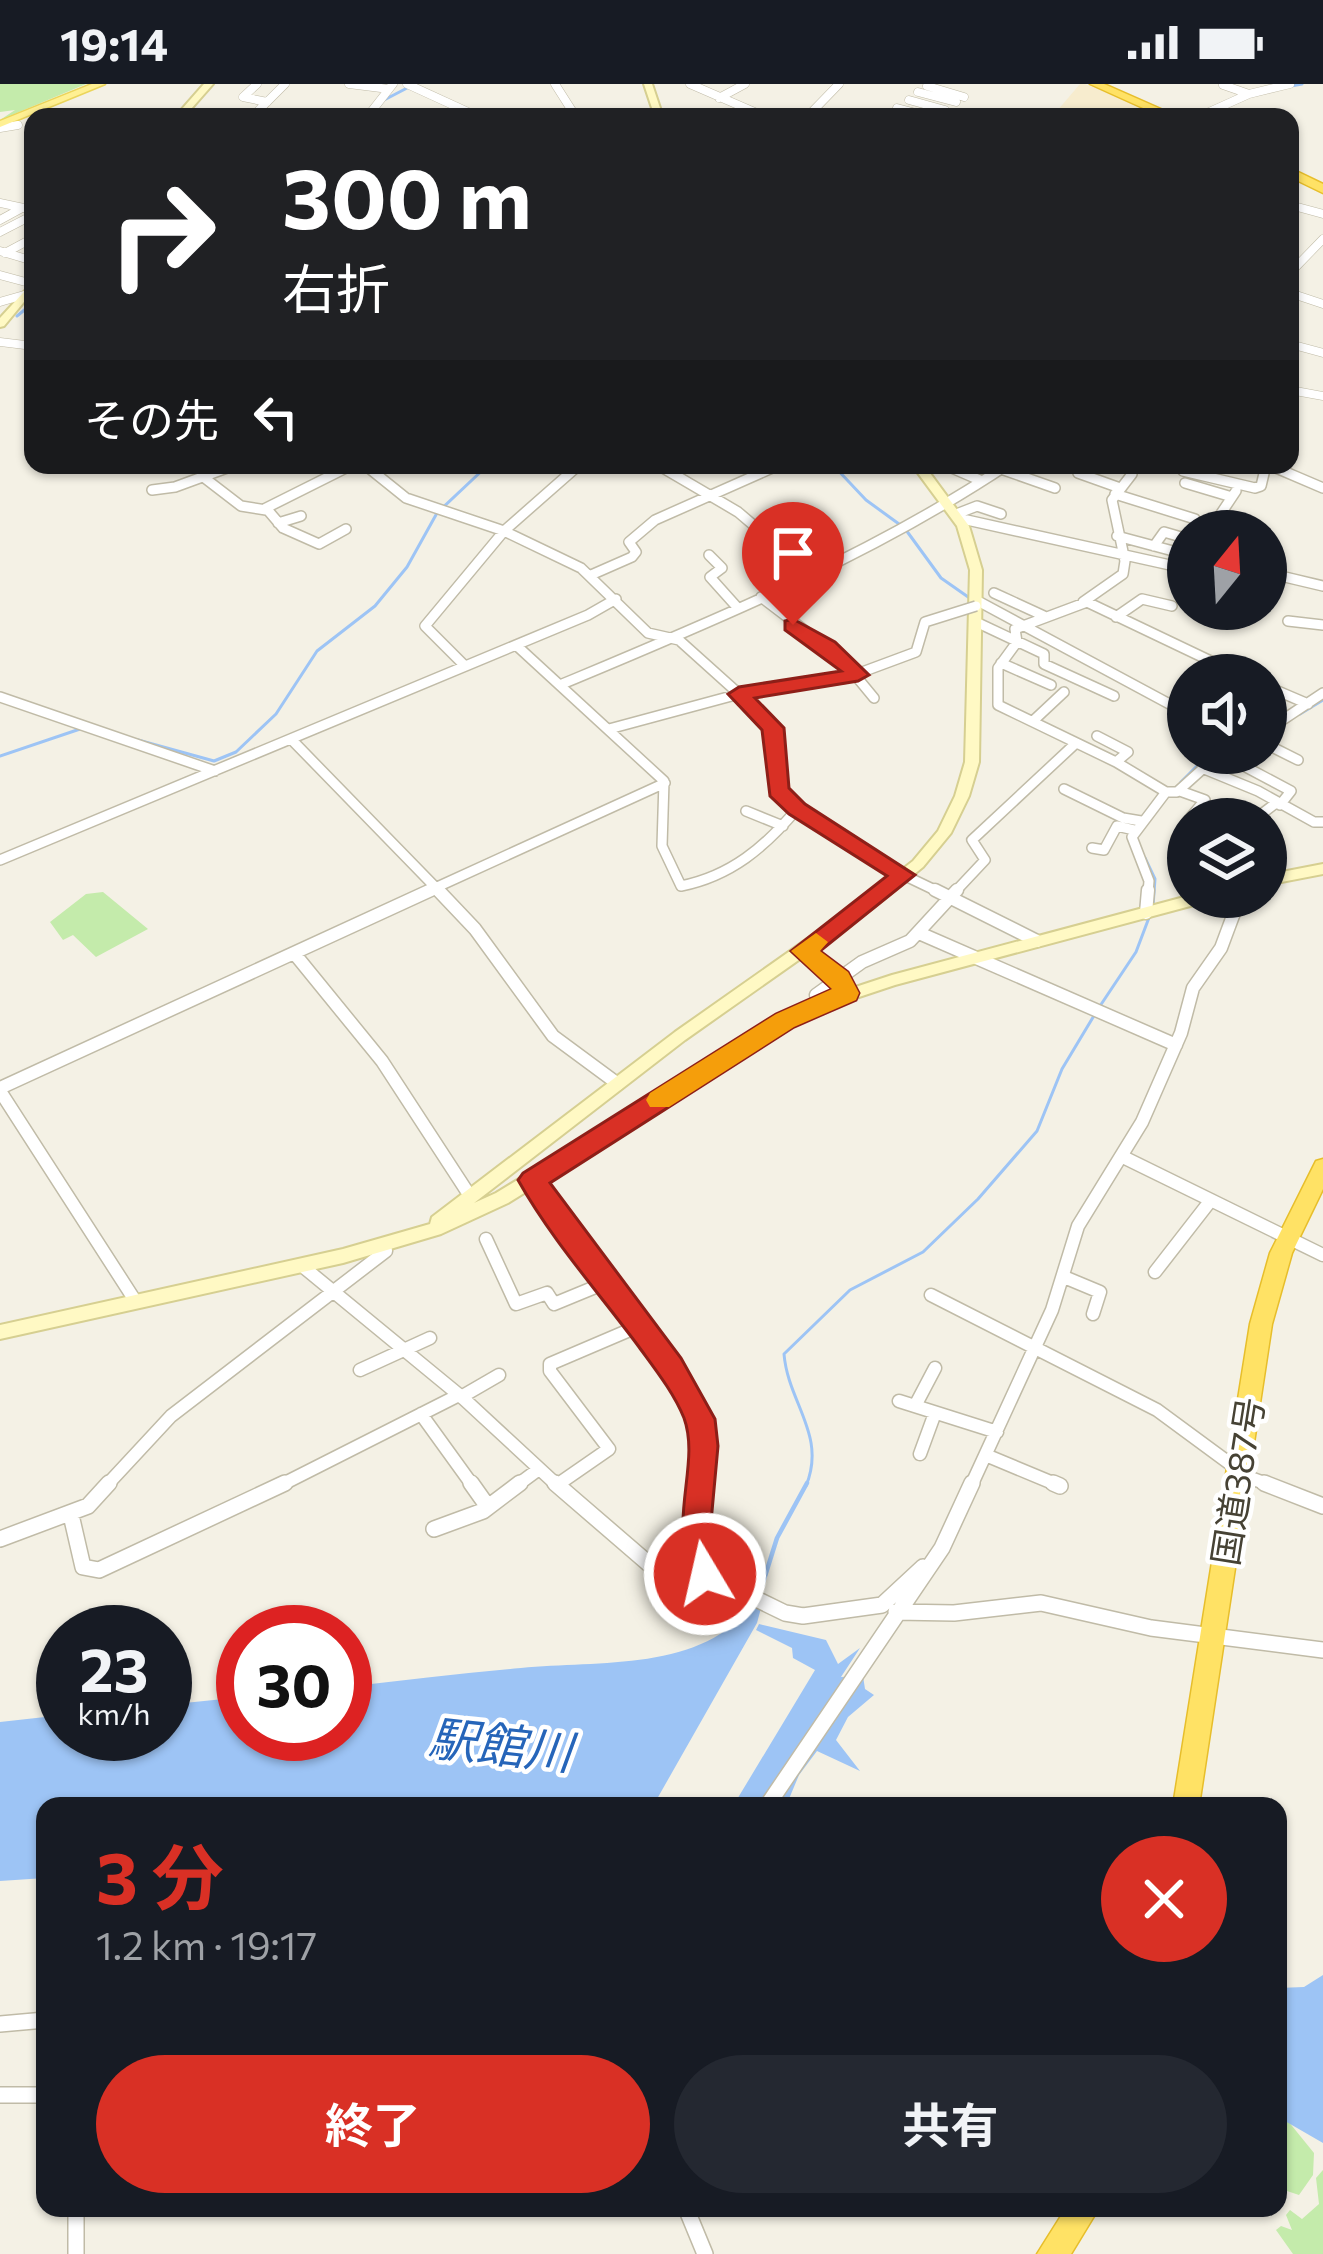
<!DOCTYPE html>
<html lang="ja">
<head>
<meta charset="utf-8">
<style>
  :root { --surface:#171b24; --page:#242831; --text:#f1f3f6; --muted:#9ea1a6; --accent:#d93025 }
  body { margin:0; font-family:Commissioner,"Noto Sans JP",sans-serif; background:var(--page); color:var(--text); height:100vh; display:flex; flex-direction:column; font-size:45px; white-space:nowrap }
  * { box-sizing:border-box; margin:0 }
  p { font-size:39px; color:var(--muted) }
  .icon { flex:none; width:66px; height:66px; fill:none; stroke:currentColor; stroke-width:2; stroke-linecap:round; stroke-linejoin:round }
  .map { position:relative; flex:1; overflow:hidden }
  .panel { position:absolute; left:36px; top:1713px; width:1251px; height:420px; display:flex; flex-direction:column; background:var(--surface); border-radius:24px; box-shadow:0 3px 9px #0004 }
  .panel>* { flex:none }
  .banner { position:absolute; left:24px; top:24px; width:1275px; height:366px; border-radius:24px; box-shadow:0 3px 9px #0004; background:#202124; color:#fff; overflow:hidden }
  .needle { width:78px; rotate:18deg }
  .fabs { position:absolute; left:1167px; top:426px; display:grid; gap:24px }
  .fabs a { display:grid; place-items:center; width:120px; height:120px; border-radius:50%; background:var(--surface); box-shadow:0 3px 9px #0004; font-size:60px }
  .speed { position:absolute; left:36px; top:1521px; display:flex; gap:24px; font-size:60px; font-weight:700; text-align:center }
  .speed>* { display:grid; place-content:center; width:156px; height:156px; border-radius:50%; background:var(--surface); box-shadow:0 3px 9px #0004; line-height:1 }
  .speed small { font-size:30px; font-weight:400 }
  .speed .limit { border:18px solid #d22; background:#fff; color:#111 }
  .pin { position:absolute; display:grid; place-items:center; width:102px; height:102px; color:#fff; margin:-123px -51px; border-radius:50% 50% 50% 0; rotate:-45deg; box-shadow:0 0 12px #0007 }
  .pin .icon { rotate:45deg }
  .me { position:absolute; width:132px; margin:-66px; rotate:351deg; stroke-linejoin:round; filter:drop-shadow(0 0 9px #0008) }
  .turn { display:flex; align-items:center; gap:42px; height:252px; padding:0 60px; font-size:54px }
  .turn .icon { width:156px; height:156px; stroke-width:2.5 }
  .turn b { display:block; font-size:84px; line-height:102px }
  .then { display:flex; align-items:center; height:114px; padding:0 60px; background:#0003; gap:24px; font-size:45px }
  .round { display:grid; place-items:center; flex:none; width:126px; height:126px; border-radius:63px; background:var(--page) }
  .head { display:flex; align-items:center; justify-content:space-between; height:204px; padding:0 60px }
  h1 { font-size:72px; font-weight:700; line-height:90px; color:var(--accent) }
  .button { display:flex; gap:24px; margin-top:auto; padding:24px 60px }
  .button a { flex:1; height:138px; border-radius:72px; background:var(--accent); color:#fff; font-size:48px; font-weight:700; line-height:138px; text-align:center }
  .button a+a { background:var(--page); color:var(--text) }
  .status { display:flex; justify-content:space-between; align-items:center; height:84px; padding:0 60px; background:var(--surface); direction:ltr }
  .status svg { height:33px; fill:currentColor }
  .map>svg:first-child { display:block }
  .commercial { fill:#f7ecce }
  .green { fill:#c4ebab }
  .water { fill:#9dc4f5 }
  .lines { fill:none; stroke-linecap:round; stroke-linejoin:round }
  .stream-far1 { stroke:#9dc4f5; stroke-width:3 }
  .stream { stroke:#9dc4f5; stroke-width:4.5 }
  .street-far3-casing { stroke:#c0bba7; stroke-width:9 }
  .street-far2-casing { stroke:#c0bba7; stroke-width:12 }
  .street-far1-casing { stroke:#c0bba7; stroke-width:15 }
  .street-casing { stroke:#c0bba7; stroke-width:18 }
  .secondary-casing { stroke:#d6cf91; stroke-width:4 }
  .primary-casing { stroke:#ebd55b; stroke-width:3 }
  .highway-casing { stroke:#e7be2b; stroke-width:3 }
  .street-far3 { stroke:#fff; stroke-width:8 }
  .street-far2 { stroke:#fff; stroke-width:9 }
  .street-far1 { stroke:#fff; stroke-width:12 }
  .street { stroke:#fff; stroke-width:15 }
  .secondary { fill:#fff9c4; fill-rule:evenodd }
  .primary { fill:#fff093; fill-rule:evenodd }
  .highway { fill:#ffe265; fill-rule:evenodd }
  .street-bridge-casing { stroke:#c0bba7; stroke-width:12; stroke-linecap:butt }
  .street-bridge { stroke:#fff; stroke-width:9 }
  .route { fill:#d93025; stroke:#8d1f18; stroke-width:3 }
  .slow { fill:#f59e0b }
  .labels { text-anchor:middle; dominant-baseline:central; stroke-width:9; stroke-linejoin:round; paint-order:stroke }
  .street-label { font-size:36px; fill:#464234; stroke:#fff }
  .near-water-label { font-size:48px; font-style:italic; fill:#2665b9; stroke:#fff }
</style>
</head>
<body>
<div class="status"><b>19:14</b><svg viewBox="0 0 49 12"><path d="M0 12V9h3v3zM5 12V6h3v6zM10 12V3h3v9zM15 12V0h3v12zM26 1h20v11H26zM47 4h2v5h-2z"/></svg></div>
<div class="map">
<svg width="1323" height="2170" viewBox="0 0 1323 2170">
  <rect width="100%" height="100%" fill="#f4f1e5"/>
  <path class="commercial" d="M 1080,0 L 1085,0 L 1146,25 L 1133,30 L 1136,33 L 1044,33 L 1057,27 Z"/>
  <path class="green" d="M 0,0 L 86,0 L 0,36 L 15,26 L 0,28 Z
    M 103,808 L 148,845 L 96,873 L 73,851 L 63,856 L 50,838 L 86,810 Z
    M 1288,2037 L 1314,2069 L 1313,2091 L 1299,2111 L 1287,2107 L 1278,2119 L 1278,2038 Z
    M 1323,2086 L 1323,2170 L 1293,2170 L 1276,2146 L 1281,2142 L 1292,2146 L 1286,2131 L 1290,2126 L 1302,2135 L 1319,2120 L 1316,2094 Z"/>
  <path class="water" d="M 754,1518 L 761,1524 L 757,1539 L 653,1722 L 45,1722 L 45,1794 L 0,1797 L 0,1638 L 63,1631 L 63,1650 L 165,1650 L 165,1621 L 243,1613 L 243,1650 L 345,1650 L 345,1603 C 404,1596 462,1589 521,1584 C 598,1576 704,1589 754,1518 Z
    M 759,1540 L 826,1556 L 838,1580 L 860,1564 L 841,1593 L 863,1592 L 865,1605 L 874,1611 L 848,1633 L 836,1656 L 860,1687 L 817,1667 L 799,1691 L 786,1722 L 733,1722 L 815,1586 L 793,1574 L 792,1564 L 756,1546 Z
    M 1323,1891 L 1323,2059 L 1278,2033 L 1278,1904 L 1304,1903 Z"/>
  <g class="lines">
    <path class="stream-far1" d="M 1291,2 L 1302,0
      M 386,15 L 409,3
      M 17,232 L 33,219
      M 833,381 L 866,416 L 899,440
      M 906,446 L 941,494 L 971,515
      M 1300,630 L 1323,616
      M 138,656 L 214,677 L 236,668 L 276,630 L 317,567 L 375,522 L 407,483 L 437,429 L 488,381
      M 0,672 L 83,644
      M 1181,698 L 1210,669
      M 1145,774 L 1155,795 L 1153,822
      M 1100,922 L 1136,868 L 1150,831
      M 806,1402 C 827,1351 788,1319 784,1270 L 850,1206 L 923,1168 L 978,1115 L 1037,1047 L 1062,985 L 1095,930"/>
    <path class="stream" d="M 760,1508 L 777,1454 L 807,1399"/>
    <defs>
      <path id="street-far3" d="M 257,0 L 243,13 L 267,18
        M 349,0 L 389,5
        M 407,0 L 479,33
        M 555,0 L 576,33
        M 690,0 L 766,33
        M 1223,1 L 1249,10
        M 927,2 L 964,13
        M 918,8 L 956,18
        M 719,14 L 745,0
        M 909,16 L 945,26
        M 897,24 L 931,33
        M 942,28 L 962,33
        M 887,31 L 895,33
        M 252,33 L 285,0
        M 367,33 L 393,0
        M 445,33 L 463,26
        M 807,33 L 839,0
        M 1198,33 L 1249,10 L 1290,0
        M 0,44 L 18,41
        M 0,119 L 33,126
        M 1290,121 L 1323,130
        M 0,136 L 22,124
        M 0,148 L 33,131
        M 0,167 L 33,177
        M 5,169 L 33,154
        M 1290,189 L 1323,155
        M 0,191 L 33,200
        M 1290,209 L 1323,220
        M 0,218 L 24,211
        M 0,258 L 33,262
        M 1290,260 L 1323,269
        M 1290,306 L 1323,312"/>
      <path id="street-far2" d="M 365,381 L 406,414 L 504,447 L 581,484 L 648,549 L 679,556 L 768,636 L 776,697 L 784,716 L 891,785 L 941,809
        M 658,381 L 738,428 L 811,490
        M 945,381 L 982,397
        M 1178,381 L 1183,387 L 1255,404 L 1261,402 L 1266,381
        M 1269,381 L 1323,404
        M 1001,385 L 1055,404
        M 1078,389 L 1120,404
        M 202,392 L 241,422 L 266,426
        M 1185,399 L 1232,413
        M 152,406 L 175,403 L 235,381
        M 1115,410 L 1195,435
        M 959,429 L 977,422 L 1001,430
        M 958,434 L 1188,485
        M 1218,434 L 1236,407
        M 278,439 L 301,432
        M 346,445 L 319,460 L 283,444 L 266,424 L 352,381
        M 1206,447 L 1209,443
        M 1117,452 L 1188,471
        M 1154,462 L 1164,448 L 1188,455
        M 709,471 L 722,484 L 710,493 L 736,522
        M 591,491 L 632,473 L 636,468 L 629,458 L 655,436 L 779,381
        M 1285,493 L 1323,502
        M 994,509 L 1044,532
        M 761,513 L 841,574 L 874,614
        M 976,516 L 1188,630
        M 1083,518 L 1123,490 L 1125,477 L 1112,416 L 1132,390 L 1132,381
        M 1116,533 L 1142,515 L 1172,522
        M 1288,537 L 1323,541
        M 976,538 L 1044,570 L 1044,580 L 1114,612
        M 516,561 L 664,697 L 662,762 L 681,802 C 731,792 765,763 797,725
        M 1001,579 L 1051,601
        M 465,582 L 425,542 L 504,447 L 579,381
        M 560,601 C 713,537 869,473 1007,381
        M 1266,602 L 1308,620
        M 0,613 L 215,687
        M 1033,637 L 1064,608
        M 609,645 L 739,610
        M 1266,647 L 1323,609
        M 1097,652 L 1128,668 L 1116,678
        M 291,655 L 441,809
        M 1266,660 L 1298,676
        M 1225,672 L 1291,707 L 1280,721
        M 1202,684 L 1258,707 L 1314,738 L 1323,738
        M 1064,705 L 1123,734 L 1141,737
        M 1180,707 L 1205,716 L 1189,735
        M 1166,708 L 1116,678 L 998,621 L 998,584 L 1017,558 L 1015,545 L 1087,518 L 1240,591
        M 746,727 L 783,742
        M 1255,735 L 1276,719
        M 1092,764 L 1104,766 L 1117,742 L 1134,746
        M 1176,769 L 1176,755 L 1188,736
        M 0,776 L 588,531 L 616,515
        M 424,809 L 665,699
        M 954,809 L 985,776 L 972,756 L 1076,659
        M 1148,809 L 1149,797 L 1132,753 L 1166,708 L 1177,708 L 1207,681 L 1233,669"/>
      <path id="street-far1" d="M 438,806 L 475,845 L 553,952 L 618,1000
        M 935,806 L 1037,857
        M 1146,829 L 1148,806
        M 919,849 L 1176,961
        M 803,867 L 839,894 L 846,909
        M 294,869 L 382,977 L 470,1112
        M 816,911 L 862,878 L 910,857 L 957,806
        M 0,1004 L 431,806
        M 0,1007 L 136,1218
        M 1121,1072 L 1323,1171
        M 532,1096 L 671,1283 L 700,1335 L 699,1402
        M 486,1155 L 516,1220 L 547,1209 L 554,1220 L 605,1199
        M 301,1181 L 464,1315 L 558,1402
        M 1155,1188 L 1211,1116
        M 1064,1193 L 1100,1208 L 1093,1230
        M 931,1211 L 1157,1326 L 1248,1393 L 1272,1402
        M 360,1286 L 430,1254
        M 461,1313 L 499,1291
        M 899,1317 L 997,1348
        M 915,1322 L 935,1284
        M 421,1330 L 473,1402
        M 920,1370 L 935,1329
        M 988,1372 L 1060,1402
        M 557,1401 L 609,1365 L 550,1287 L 550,1280 L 639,1242
        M 106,1402 L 171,1332 L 386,1167 L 385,1161
        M 279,1402 L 459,1311
        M 516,1402 L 539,1385
        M 971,1402 L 1052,1226 L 1078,1142 L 1142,1038 L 1181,949 L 1193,904 L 1221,864 L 1240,813"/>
      <path id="street" d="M 471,1399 L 488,1423
        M 555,1399 L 671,1499 L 691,1500 L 705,1490
        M 699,1399 L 695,1438 L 705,1490
        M 1053,1399 L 1060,1402
        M 1264,1399 L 1323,1422
        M 71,1431 L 83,1483 L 99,1486 L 285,1399
        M 434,1445 L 483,1427 L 520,1399
        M 0,1455 L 88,1422 L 109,1399
        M 705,1490 L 785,1529 L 803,1532 L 882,1521 L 923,1483
        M 896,1528 L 954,1529 L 1041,1519 L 1151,1544 L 1323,1566
        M 767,1722 L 942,1464 L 972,1399
        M 0,1940 L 45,1936
        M 0,2011 L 45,2011
        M 76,2124 L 76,2170
        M 686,2124 L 705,2170"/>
      <path id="secondary" d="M 204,0 L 213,0 L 184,33 L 175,33 Z
        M 644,0 L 652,0 L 663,33 L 655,33 Z
        M 33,198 L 33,207 L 4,242 L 0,243 L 0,234 Z
        M 912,381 L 924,381 L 969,442 L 982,486 L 979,678 L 969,712 L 951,749 L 923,783 L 874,823 L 685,956 L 474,1119 L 496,1109 L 807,919 L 892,891 L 1188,812 L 1211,813 L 1209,817 L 895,901 L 817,927 L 508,1119 L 441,1150 L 343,1179 L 0,1255 L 0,1241 L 343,1165 L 430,1140 L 432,1133 L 675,948 L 864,815 L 913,777 L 938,747 L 955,712 L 965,678 L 970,486 L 957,442 Z
        M 1323,780 L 1323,790 L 1266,801 L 1266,791 Z"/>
      <path id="primary" d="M 92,0 L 105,0 L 0,43 L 0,37 Z"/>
      <path id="highway" d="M 1090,0 L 1104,0 L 1179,33 L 1163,33 Z
        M 1290,84 L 1323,100 L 1323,109 L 1290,93 Z
        M 1323,1075 L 1323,1105 L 1292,1169 L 1272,1240 L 1199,1722 L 1173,1722 L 1250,1240 L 1270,1169 L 1316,1077 Z
        M 1066,2124 L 1099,2124 L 1071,2170 L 1037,2170 Z"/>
    </defs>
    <use href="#street-far3" class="street-far3-casing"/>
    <use href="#street-far2" class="street-far2-casing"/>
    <use href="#street-far1" class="street-far1-casing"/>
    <use href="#street" class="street-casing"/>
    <use href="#secondary" class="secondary-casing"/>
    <use href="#primary" class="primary-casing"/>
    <use href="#highway" class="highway-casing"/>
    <use href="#street-far3" class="street-far3"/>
    <use href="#street-far2" class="street-far2"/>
    <use href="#street-far1" class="street-far1"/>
    <use href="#street" class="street"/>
    <use href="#secondary" class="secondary"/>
    <use href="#primary" class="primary"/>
    <use href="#highway" class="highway"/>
    <defs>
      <path id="street-bridge" d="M 739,610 L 846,594 L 916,568 L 925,538 L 976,522"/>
    </defs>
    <use href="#street-bridge" class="street-bridge-casing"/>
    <use href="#street-bridge" class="street-bridge"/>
  </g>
  <path class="route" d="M 793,535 L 835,558 L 869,591 L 858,597 L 755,614 L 784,644 L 789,704 L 805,720 L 915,791 L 820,867 L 848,888 L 859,909 L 856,916 L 794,943 L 550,1099 L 681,1274 L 715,1335 L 718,1362 L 711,1438 L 721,1490 L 716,1500 L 705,1504 L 694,1500 C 666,1438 701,1381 684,1334 C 674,1309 655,1285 639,1263 C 599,1209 551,1155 518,1096 L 523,1089 L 776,930 L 832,905 L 791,867 L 887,792 L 789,730 L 770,712 L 762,646 L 728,610 L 739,603 L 841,587 L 785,546 L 785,537 Z"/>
  <path class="slow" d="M 816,849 L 828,858 L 820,867 L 848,888 L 859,909 L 856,916 L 794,943 L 669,1023 L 650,1023 L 646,1016 L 650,1009 L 776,930 L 832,905 L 791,867 Z"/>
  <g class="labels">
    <g class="street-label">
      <text transform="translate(1236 1397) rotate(-81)">国道387号</text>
    </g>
    <g class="near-water-label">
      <text transform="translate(501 1659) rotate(6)">駅館川</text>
    </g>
  </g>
</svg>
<div class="fabs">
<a><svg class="needle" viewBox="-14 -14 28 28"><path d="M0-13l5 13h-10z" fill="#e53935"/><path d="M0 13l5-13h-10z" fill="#9ea1a6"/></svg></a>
<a><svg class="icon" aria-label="sound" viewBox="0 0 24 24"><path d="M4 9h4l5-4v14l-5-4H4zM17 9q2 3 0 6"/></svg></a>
<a><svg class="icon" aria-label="layers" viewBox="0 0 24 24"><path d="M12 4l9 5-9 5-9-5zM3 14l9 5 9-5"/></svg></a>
</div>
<div class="speed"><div>23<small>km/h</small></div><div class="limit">30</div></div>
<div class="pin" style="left:793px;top:541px;background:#d93025"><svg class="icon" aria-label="arrive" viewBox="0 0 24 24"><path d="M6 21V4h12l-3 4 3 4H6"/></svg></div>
<svg class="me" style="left:705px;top:1490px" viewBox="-20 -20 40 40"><circle r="17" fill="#d93025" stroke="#fff" stroke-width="3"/><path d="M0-11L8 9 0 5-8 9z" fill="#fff"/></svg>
<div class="banner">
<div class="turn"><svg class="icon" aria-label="right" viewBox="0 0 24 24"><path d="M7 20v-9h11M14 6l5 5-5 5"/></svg><div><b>300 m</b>右折</div></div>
<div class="then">その先<svg class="icon" aria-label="left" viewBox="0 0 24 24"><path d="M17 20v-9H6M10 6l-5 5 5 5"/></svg></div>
</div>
<section class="panel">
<div class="head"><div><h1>3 分</h1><p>1.2 km · 19:17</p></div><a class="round" style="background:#d93025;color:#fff"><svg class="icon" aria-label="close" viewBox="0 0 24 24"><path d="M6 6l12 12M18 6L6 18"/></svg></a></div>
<div class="button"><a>終了</a><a>共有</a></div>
</section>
</div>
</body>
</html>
